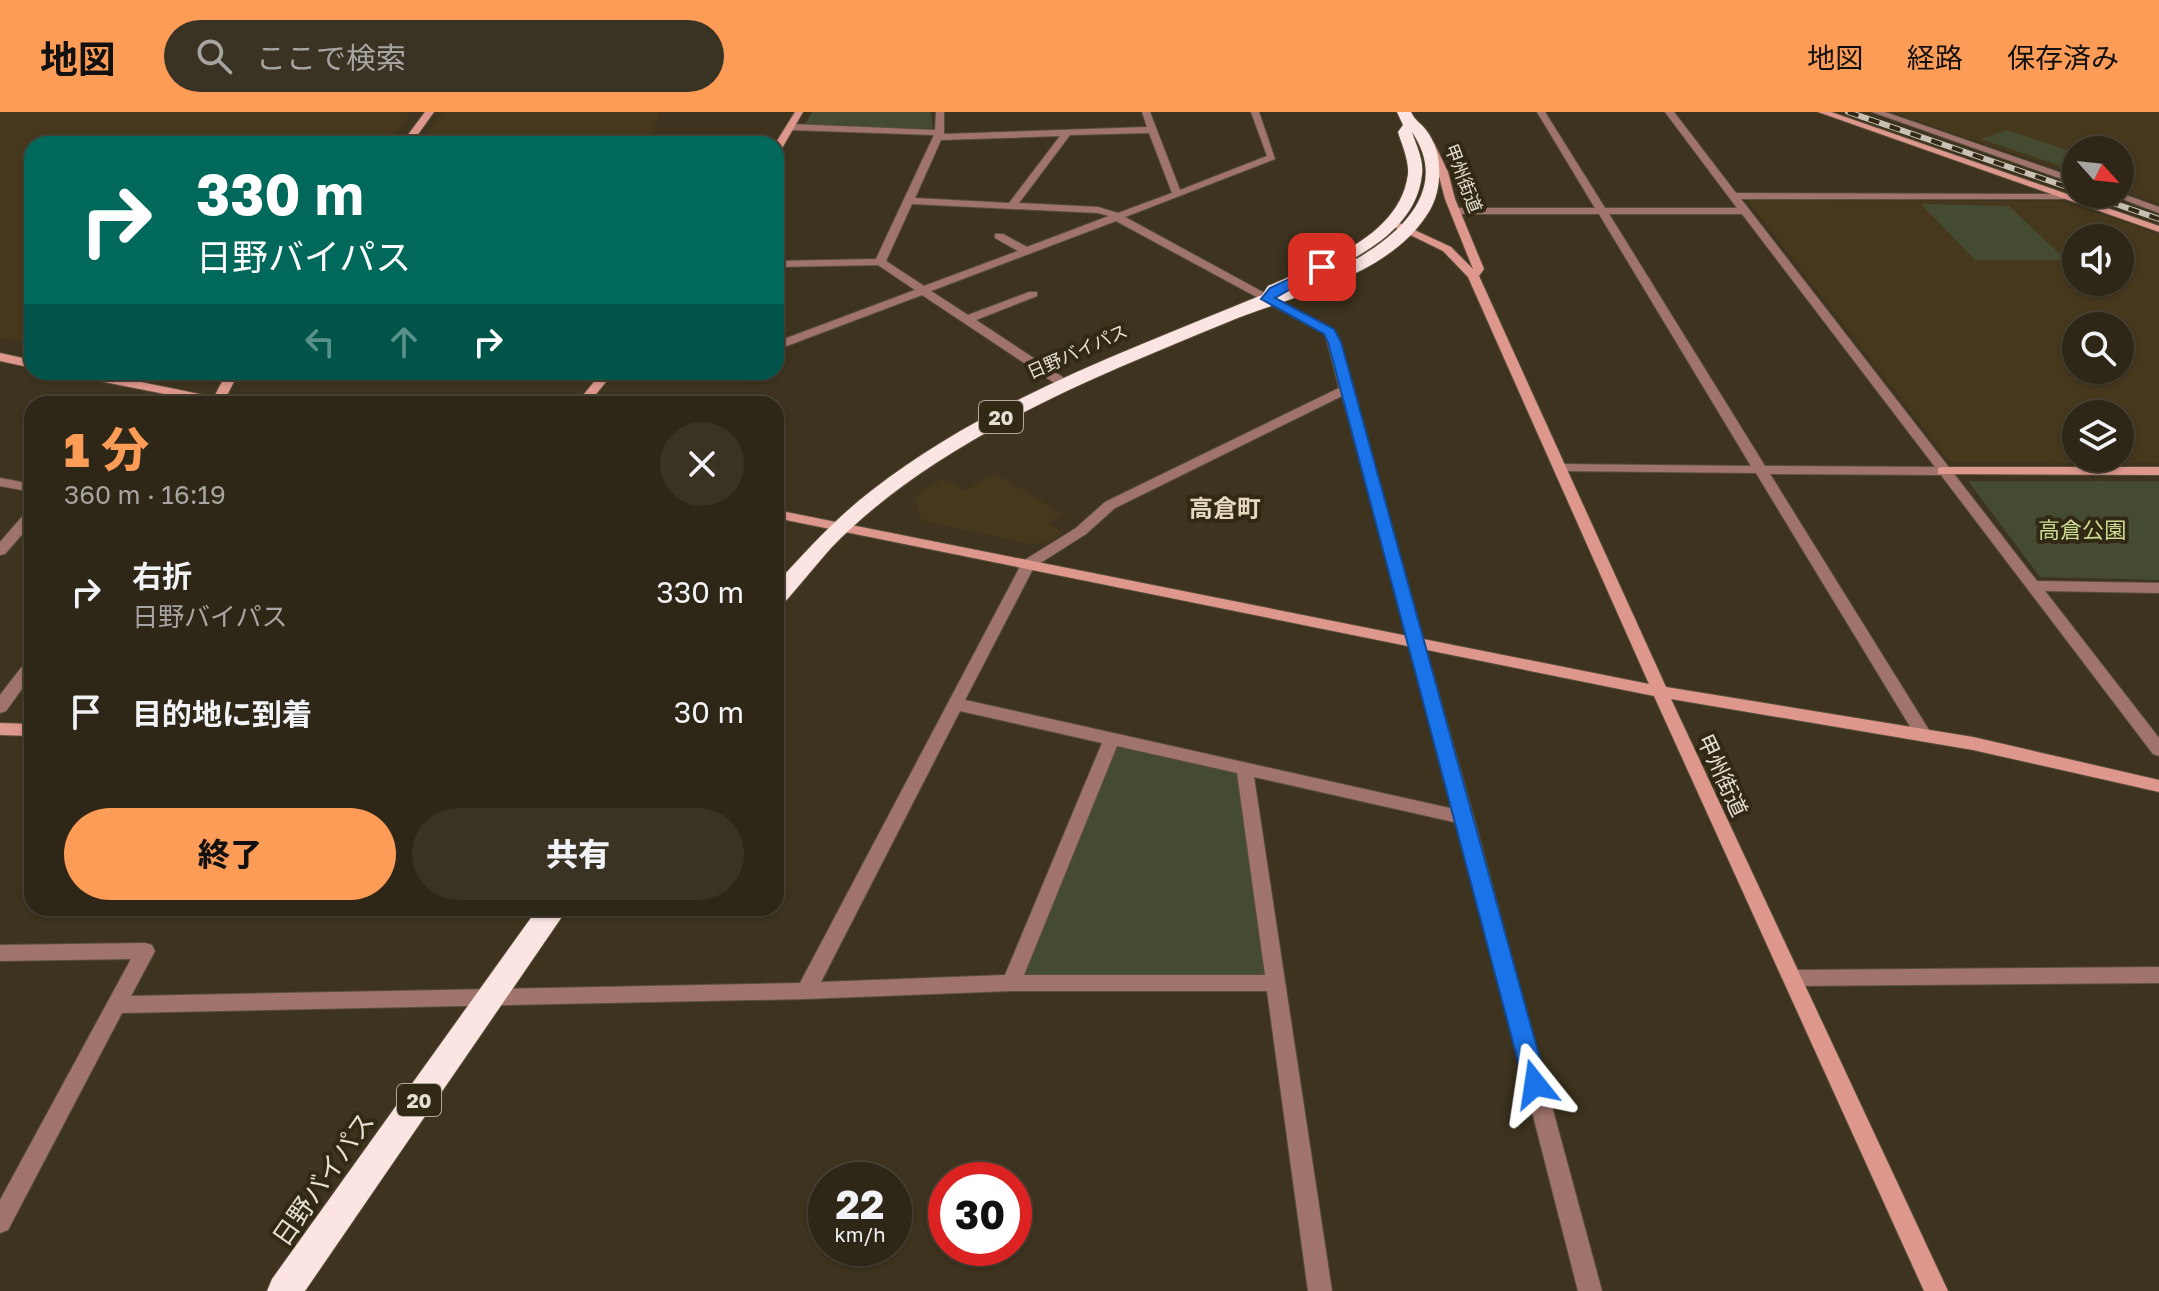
<!DOCTYPE html>
<html lang="ja">
<head>
<meta charset="utf-8">
<style>
  :root { --surface:#2e2616; --page:#3a3223; --text:#f1f3f6; --muted:#a7a5a1; --line:#494335; --accent:#fd9c56 }
  body { margin:0; font-family:"Golos Text","Noto Sans JP",sans-serif; background:var(--page); color:var(--text); height:100vh; display:flex; flex-direction:column; font-size:30px; white-space:nowrap }
  * { box-sizing:border-box; margin:0 }
  p { font-size:26px; color:var(--muted) }
  .icon { flex:none; width:44px; height:44px; fill:none; stroke:currentColor; stroke-width:2; stroke-linecap:round; stroke-linejoin:round }
  .map { position:relative; flex:1; overflow:hidden }
  .sheet { position:absolute; left:24px; top:284px; width:760px; height:520px; display:flex; flex-direction:column; background:var(--surface); border-radius:24px; box-shadow:0 2px 6px #0004,0 0 0 2px var(--line) }
  .sheet>* { flex:none }
  .hud { position:absolute; left:24px; top:24px; width:760px; height:244px; border-radius:24px; box-shadow:0 2px 6px #0004,0 0 0 2px var(--line); background:#00695c; color:#fff; overflow:hidden }
  .needle { width:52px; rotate:117deg }
  .tools { position:absolute; left:2062px; top:24px; display:grid; gap:16px }
  .tools a { display:grid; place-items:center; width:72px; height:72px; border-radius:50%; background:var(--surface); box-shadow:0 2px 6px #0004,0 0 0 2px var(--line); font-size:40px }
  .speed { position:absolute; left:808px; top:1050px; display:flex; gap:16px; font-size:40px; font-weight:700; text-align:center }
  .speed>* { display:grid; place-content:center; width:104px; height:104px; border-radius:50%; background:var(--surface); box-shadow:0 2px 6px #0004,0 0 0 2px var(--line); line-height:1 }
  .speed small { font-size:20px; font-weight:400 }
  .speed .limit { border:12px solid #d22; background:#fff; color:#111 }
  .pin { position:absolute; display:grid; place-items:center; width:68px; height:68px; color:#fff; margin:-34px; border-radius:16px; box-shadow:0 4px 12px #0006 }
  .me { position:absolute; width:88px; margin:-44px; rotate:345deg; stroke-linejoin:round; filter:drop-shadow(0 0 6px #0008) }
  .turn { display:flex; align-items:center; gap:28px; height:168px; padding:0 40px; font-size:36px }
  .turn .icon { width:104px; height:104px; stroke-width:2.5 }
  .turn b { display:block; font-size:56px; line-height:68px }
  .lanes { display:flex; align-items:center; height:76px; padding:0 40px; background:#0003; justify-content:center; gap:40px; direction:ltr }
  .lanes .off { opacity:.35 }
  .round { display:grid; place-items:center; flex:none; width:84px; height:84px; border-radius:42px; background:var(--page) }
  .headline { display:flex; align-items:center; justify-content:space-between; height:136px; padding:0 40px }
  h1 { font-size:48px; font-weight:800; line-height:60px; color:var(--accent) }
  .button { display:flex; gap:16px; margin-top:auto; padding:16px 40px }
  .button a { flex:1; height:92px; border-radius:48px; background:var(--accent); color:#111; font-size:32px; font-weight:800; line-height:92px; text-align:center }
  .button a+a { background:var(--page); color:var(--text) }
  ul { padding:0; list-style:none }
  li { display:flex; align-items:center; gap:24px; height:120px; padding:0 40px }
  li div { flex:1 }
  li b { display:block; font-size:30px }
  li em { font-style:normal }
  header { display:flex; align-items:center; gap:48px; box-sizing:border-box; height:112px; padding:0 40px; background:var(--accent); color:#111 }
  header strong { font-size:38px }
  nav { display:flex; gap:44px; margin-inline-start:auto; font-size:28px }
  .search { width:560px; height:72px; background:var(--page); display:flex; align-items:center; gap:20px; box-sizing:border-box; padding:0 28px; border-radius:44px; color:var(--muted); font-size:30px }
  .map>svg:first-child { display:block }
  .built { fill:#46381d; fill-rule:evenodd }
  .green { fill:#444b31 }
  .lines { fill:none; stroke-linecap:round; stroke-linejoin:round }
  .street-casing { stroke:#584f3b; stroke-width:2 }
  .secondary-casing { stroke:#584f3b; stroke-width:2 }
  .highway-casing { stroke:#584f3b; stroke-width:2 }
  .street { fill:#a0746d; fill-rule:evenodd }
  .secondary { fill:#dd978c; fill-rule:evenodd }
  .highway { fill:#fbe4e1; fill-rule:evenodd }
  .rail-casing { stroke:#c8c1b3; stroke-width:6 }
  .rail { stroke:#322914; stroke-width:4; stroke-dasharray:11; stroke-linecap:butt }
  .route { fill:#1a73e8; stroke:#114b97; stroke-width:2 }
  .labels { text-anchor:middle; dominant-baseline:central; stroke-width:8; stroke-linejoin:round; paint-order:stroke }
  .far-street-label { font-size:18px; fill:#e5dfd3; stroke:#322914 }
  .shield { fill:#322914; stroke:#afa89a; stroke-width:2 }
  .shield-label { font-size:20px; font-weight:bold; fill:#e5dfd3 }
  .park-label { font-size:22px; fill:#c9da91; stroke:#322914 }
  .street-label { font-size:22px; fill:#e5dfd3; stroke:#322914 }
  .neighbourhood-label { font-size:24px; font-weight:bold; fill:#e5d8bf; stroke:#322914 }
  .near-street-label { font-size:26px; fill:#e5dfd3; stroke:#322914 }
</style>
</head>
<body>
<header>
<strong>地図</strong>
<div class="search"><svg class="icon" aria-label="search" viewBox="0 0 24 24"><circle cx="10" cy="10" r="6"/><path d="M15 15l6 6"/></svg>ここで検索</div>
<nav><a>地図</a><a>経路</a><a>保存済み</a></nav>
</header>
<div class="map">
<svg width="2159" height="1179" viewBox="0 0 2159 1179">
  <rect width="100%" height="100%" fill="#3d331e"/>
  <path class="built" d="M 0,0 L 412,0 L 387,32 L 32,32 L 32,232 L 0,226 Z
    M 443,0 L 661,0 L 647,32 L 419,32 Z
    M 1891,0 L 2159,0 L 2159,91 L 2120,78 L 2120,38 L 2076,38 L 2076,63 Z
    M 1747,88 L 2062,89 L 2159,122 L 2159,351 L 1950,350 ZM 2076,126 L 2120,126 L 2120,170 L 2076,170 ZM 2076,214 L 2120,214 L 2120,258 L 2076,258 ZM 2076,302 L 2120,302 L 2120,346 L 2076,346 Z
    M 995,362 L 1063,402 L 1048,411 L 1063,421 L 1049,430 L 1032,432 L 922,409 L 914,386 L 943,366 L 965,379 Z"/>
  <path class="green" d="M 812,0 L 931,0 L 933,17 L 805,13 Z
    M 2007,18 L 2076,41 L 2076,59 L 1981,27 Z
    M 1921,92 L 2009,94 L 2066,148 L 1975,148 Z
    M 1968,369 L 2159,369 L 2159,468 L 2040,465 Z
    M 1111,628 L 1245,658 L 1276,871 L 1011,871 Z"/>
  <g class="lines">
    <defs>
      <path id="street" d="M 936,0 L 944,0 L 944,22 L 1147,15 L 1142,0 L 1150,0 L 1180,78 L 1267,44 L 1251,0 L 1259,0 L 1275,47 L 1125,105 L 1336,220 L 1474,706 L 1602,1179 L 1578,1179 L 1458,711 L 1254,665 L 1332,1179 L 1308,1179 L 1267,879 L 1011,879 L 806,887 L 122,901 L 8,1118 L 0,1121 L 0,1088 L 131,847 L 0,849 L 0,833 L 145,831 L 152,833 L 155,839 L 131,884 L 800,871 L 1023,449 L 1076,416 L 1105,390 L 1339,276 L 1325,222 L 1116,109 L 931,179 L 968,203 L 1029,180 L 1037,180 L 1037,184 L 976,208 L 1070,270 L 1070,276 L 1062,276 L 922,183 L 776,238 L 776,230 L 915,178 L 878,153 L 776,155 L 776,149 L 876,147 L 934,23 L 791,18 L 786,15 L 791,12 L 935,18 ZM 1149,21 L 1172,81 L 1118,101 L 1098,95 L 1019,91 L 1070,23 ZM 1060,24 L 1009,91 L 915,86 L 941,28 ZM 912,92 L 1098,101 L 1109,104 L 1027,135 L 1003,122 L 995,122 L 995,126 L 1018,139 L 924,174 L 886,149 ZM 1342,284 L 1454,697 L 965,588 L 1034,455 L 1086,422 L 1115,396 ZM 960,599 L 1102,631 L 1005,863 L 821,870 ZM 1117,634 L 1237,661 L 1265,863 L 1024,863 Z
        M 1537,0 L 1545,0 L 1605,96 L 1737,96 L 1665,0 L 1674,0 L 1736,81 L 2066,82 L 2068,84 L 2063,87 L 1741,87 L 2037,469 L 2159,471 L 2159,481 L 2045,479 L 2159,626 L 2159,644 L 2153,642 L 1941,363 L 1770,362 L 1929,618 L 1931,622 L 1923,628 L 1917,626 L 1756,361 L 1556,359 L 1556,353 L 1561,352 L 1751,354 L 1599,102 L 1456,102 L 1451,99 L 1456,96 L 1595,96 ZM 1609,102 L 1742,102 L 1935,355 L 1765,354 Z
        M 1872,0 L 1885,0 L 2076,66 L 2076,72 Z
        M 2120,81 L 2159,95 L 2159,101 L 2109,82 Z
        M 0,366 L 32,372 L 32,380 L 0,374 Z
        M 32,398 L 32,411 L 5,442 L 0,443 L 0,430 L 27,399 Z
        M 32,547 L 32,563 L 6,599 L 0,601 L 0,583 L 27,548 Z
        M 2159,855 L 2159,871 L 1793,874 L 1786,872 L 1783,866 L 1786,860 L 1793,858 Z"/>
      <path id="secondary" d="M 425,0 L 434,0 L 411,32 L 401,32 Z
        M 795,0 L 803,0 L 781,38 L 776,41 L 775,32 Z
        M 1818,0 L 1831,0 L 2159,114 L 2159,120 Z
        M 1429,28 L 1434,31 L 1448,60 L 1455,87 L 1484,157 L 1479,164 L 1666,575 L 1973,625 L 2159,668 L 2159,680 L 1973,638 L 1671,587 L 1948,1179 L 1924,1179 L 1654,584 L 776,406 L 776,398 L 1649,572 L 1468,165 L 1443,139 L 1386,111 L 1395,109 L 1451,135 L 1473,157 L 1445,87 L 1438,60 L 1424,31 Z
        M 0,241 L 32,248 L 32,256 L 0,249 Z
        M 68,260 L 92,260 L 214,285 L 227,260 L 239,260 L 225,287 L 239,292 L 215,292 L 74,264 Z
        M 602,260 L 614,260 L 588,292 L 576,292 Z
        M 1943,355 L 2159,355 L 2159,363 L 1938,362 L 1938,356 Z
        M 0,611 L 32,612 L 32,624 L 0,623 Z"/>
      <path id="highway" d="M 1397,0 L 1411,0 C 1415,9 1420,10 1426,18 C 1443,39 1443,75 1430,98 C 1391,165 1293,183 1228,210 C 1153,241 1078,271 1007,309 C 944,343 881,384 831,436 C 815,454 800,473 784,491 L 776,493 L 776,472 C 806,439 836,406 871,379 C 986,289 1129,238 1262,183 L 1268,174 C 1318,152 1400,126 1408,62 C 1409,48 1402,33 1398,20 L 1403,13 ZM 1412,20 C 1465,98 1352,156 1292,176 C 1342,153 1416,125 1422,62 C 1424,48 1416,33 1412,20 Z
        M 538,796 L 568,796 L 305,1179 L 267,1179 L 272,1167 Z"/>
    </defs>
    <use href="#street" class="street-casing"/>
    <use href="#secondary" class="secondary-casing"/>
    <use href="#highway" class="highway-casing"/>
    <use href="#street" class="street"/>
    <use href="#secondary" class="secondary"/>
    <use href="#highway" class="highway"/>
    <defs>
      <path id="rail" d="M 1848,0 L 2076,78
        M 2087,82 L 2159,107"/>
    </defs>
    <use href="#rail" class="rail-casing"/>
    <use href="#rail" class="rail"/>
  </g>
  <path class="route" d="M 1318,153 L 1329,155 L 1275,186 L 1334,217 L 1341,230 L 1547,972 L 1544,980 L 1535,983 L 1527,980 L 1524,972 L 1328,230 L 1324,222 L 1261,187 L 1270,176 Z"/>
  <g class="labels">
    <g class="far-street-label">
      <text transform="translate(1464 66) rotate(69)">甲州街道</text>
      <text transform="translate(1077 239) rotate(-24)">日野バイパス</text>
    </g>
    <g class="shield">
      <rect x="979" y="289" width="44" height="32" rx="6"/>
      <rect x="397" y="972" width="44" height="32" rx="6"/>
    </g>
    <g class="shield-label">
      <text x="1001" y="305">20</text>
      <text x="419" y="988">20</text>
    </g>
    <g class="park-label">
      <text x="2082" y="417">高倉公園</text>
    </g>
    <g class="street-label">
      <text transform="translate(1723 663) rotate(65)">甲州街道</text>
    </g>
    <g class="neighbourhood-label">
      <text x="1225" y="395">高倉町</text>
    </g>
    <g class="near-street-label">
      <text transform="translate(323 1067) rotate(-55)">日野バイパス</text>
    </g>
  </g>
</svg>
<div class="tools">
<a><svg class="needle" viewBox="-14 -14 28 28"><path d="M0-13l5 13h-10z" fill="#e53935"/><path d="M0 13l5-13h-10z" fill="#a7a5a1"/></svg></a>
<a><svg class="icon" aria-label="sound" viewBox="0 0 24 24"><path d="M4 9h4l5-4v14l-5-4H4zM17 9q2 3 0 6"/></svg></a>
<a><svg class="icon" aria-label="search" viewBox="0 0 24 24"><circle cx="10" cy="10" r="6"/><path d="M15 15l6 6"/></svg></a>
<a><svg class="icon" aria-label="layers" viewBox="0 0 24 24"><path d="M12 4l9 5-9 5-9-5zM3 14l9 5 9-5"/></svg></a>
</div>
<div class="speed"><div>22<small>km/h</small></div><div class="limit">30</div></div>
<div class="pin" style="left:1322px;top:155px;background:#d93025"><svg class="icon" aria-label="arrive" viewBox="0 0 24 24"><path d="M6 21V4h12l-3 4 3 4H6"/></svg></div>
<svg class="me" style="left:1535px;top:972px" viewBox="-20 -20 40 40"><path d="M0-17L14 15 0 8-14 15z" fill="#1a73e8" stroke="#fff" stroke-width="4"/></svg>
<div class="hud">
<div class="turn"><svg class="icon" aria-label="right" viewBox="0 0 24 24"><path d="M7 20v-9h11M14 6l5 5-5 5"/></svg><div><b>330 m</b>日野バイパス</div></div>
<div class="lanes"><svg class="icon off" aria-label="left" viewBox="0 0 24 24"><path d="M17 20v-9H6M10 6l-5 5 5 5"/></svg><svg class="icon off" aria-label="ahead" viewBox="0 0 24 24"><path d="M12 20V5M6 11l6-6 6 6"/></svg><svg class="icon" aria-label="right" viewBox="0 0 24 24"><path d="M7 20v-9h11M14 6l5 5-5 5"/></svg></div>
</div>
<section class="sheet">
<div class="headline"><div><h1>1 分</h1><p>360 m · 16:19</p></div><a class="round"><svg class="icon" aria-label="close" viewBox="0 0 24 24"><path d="M6 6l12 12M18 6L6 18"/></svg></a></div>
<ul>
<li><svg class="icon" aria-label="right" viewBox="0 0 24 24"><path d="M7 20v-9h11M14 6l5 5-5 5"/></svg><div><b>右折</b><p>日野バイパス</p></div><em>330 m</em></li>
<li><svg class="icon" aria-label="arrive" viewBox="0 0 24 24"><path d="M6 21V4h12l-3 4 3 4H6"/></svg><div><b>目的地に到着</b></div><em>30 m</em></li>
</ul>
<div class="button"><a>終了</a><a>共有</a></div>
</section>
</div>
</body>
</html>
